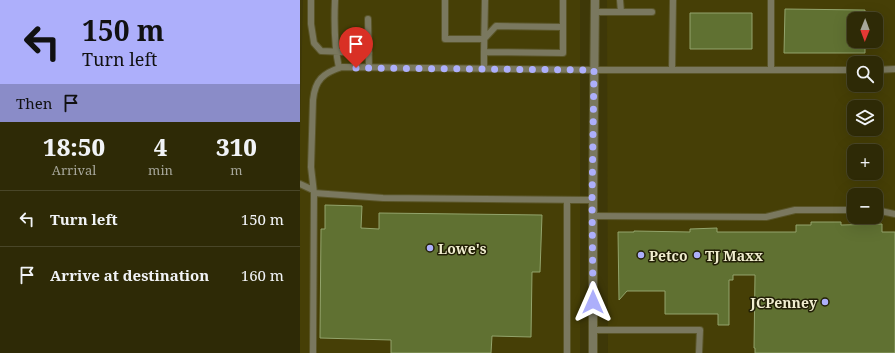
<!DOCTYPE html>
<html lang="en">
<head>
<meta charset="utf-8">
<style>
  :root { --surface:#2e2a06; --page:#363210; --text:#f1f3f6; --muted:#a7a79b; --line:#494628 }
  body { margin:0; font-family:"Noto Serif",serif; background:var(--page); color:var(--text); height:100vh; display:flex; flex-direction:column; font-size:15px; white-space:nowrap }
  * { box-sizing:border-box; margin:0 }
  p { font-size:13px; color:var(--muted) }
  .icon { flex:none; width:22px; height:22px; fill:none; stroke:currentColor; stroke-width:2; stroke-linecap:round; stroke-linejoin:round }
  .map { position:relative; flex:1; overflow:hidden }
  .side { display:flex; flex-direction:column; background:var(--surface); width:300px }
  .side>* { flex:none }
  .top-card { background:#adaffb; color:#111; overflow:hidden }
  .needle { width:26px; rotate:181deg }
  .tools { position:absolute; left:547px; top:12px; display:grid; gap:8px }
  .tools a { display:grid; place-items:center; width:36px; height:36px; border-radius:8px; background:var(--surface); box-shadow:0 4px 16px #0002,0 0 0 1px var(--line); font-size:20px }
  .pin { position:absolute; display:grid; place-items:center; width:34px; height:34px; color:#fff; margin:-41px -17px; border-radius:50% 50% 50% 0; rotate:-45deg; box-shadow:0 0 4px #0007 }
  .pin .icon { rotate:45deg }
  .me { position:absolute; width:44px; margin:-22px; rotate:0deg; stroke-linejoin:round; filter:drop-shadow(0 0 3px #0008) }
  .turn { display:flex; align-items:center; gap:14px; height:84px; padding:0 16px; font-size:18px }
  .turn .icon { width:52px; height:52px; stroke-width:2.5 }
  .turn b { display:block; font-size:28px; line-height:34px }
  .then { display:flex; align-items:center; height:38px; padding:0 16px; background:#0003; gap:8px; font-size:15px }
  .eta { display:flex; justify-content:space-evenly; align-items:center; height:68px; text-align:center }
  .eta b { font-size:24px; font-weight:800; line-height:28px }
  ul { padding:0; list-style:none }
  li { display:flex; align-items:center; gap:12px; height:56px; padding:0 16px; border-top:1px solid var(--line) }
  li div { flex:1 }
  li b { display:block; font-size:15px }
  li em { font-style:normal }
  main { display:flex; flex:1; min-height:0 }
  .map>svg:first-child { display:block }
  .built { fill:#463f06; fill-rule:evenodd }
  .building { fill:#607132; stroke:#93a46c }
  .lines { fill:none; stroke-linecap:round; stroke-linejoin:round }
  .service-casing { stroke:#5a5528; stroke-width:8 }
  .tertiary-casing { stroke:#5a5528; stroke-width:10 }
  .service { stroke:#7a785f; stroke-width:6 }
  .tertiary { stroke:#7a785f; stroke-width:8 }
  .route { stroke:#adaffb; stroke-width:7; stroke-dasharray:0 12.6 }
  .poi-dot { fill:#adaffb; stroke:#221f06; stroke-width:1.5 }
  .labels { text-anchor:middle; dominant-baseline:central; stroke-width:3; stroke-linejoin:round; paint-order:stroke }
  .poi-label { font-size:14px; font-weight:bold; fill:#f0edcf; stroke:#221f06; text-anchor:start }
</style>
</head>
<body>
<main>
<section class="side">
<div class="top-card">
<div class="turn"><svg class="icon" aria-label="left" viewBox="0 0 24 24"><path d="M17 20v-9H6M10 6l-5 5 5 5"/></svg><div><b>150 m</b>Turn left</div></div>
<div class="then">Then<svg class="icon" aria-label="arrive" viewBox="0 0 24 24"><path d="M6 21V4h12l-3 4 3 4H6"/></svg></div>
</div>
<div class="eta">
<div><b>18:50</b><p>Arrival</p></div>
<div><b>4</b><p>min</p></div>
<div><b>310</b><p>m</p></div>
</div>
<ul>
<li><svg class="icon" aria-label="left" viewBox="0 0 24 24"><path d="M17 20v-9H6M10 6l-5 5 5 5"/></svg><div><b>Turn left</b></div><em>150 m</em></li>
<li><svg class="icon" aria-label="arrive" viewBox="0 0 24 24"><path d="M6 21V4h12l-3 4 3 4H6"/></svg><div><b>Arrive at destination</b></div><em>160 m</em></li>
</ul>
</section>
<div class="map">
<svg width="595" height="353" viewBox="0 0 595 353">
  <rect width="100%" height="100%" fill="#3e3808"/>
  <path class="built" d="M 3,0 L 280,0 L 280,353 L 0,353 L 0,135 Z
    M 307,0 L 595,0 L 595,353 L 308,353 ZM 554,19 L 576,19 L 576,41 L 554,41 ZM 554,63 L 576,63 L 576,85 L 554,85 ZM 554,107 L 576,107 L 576,129 L 554,129 ZM 554,151 L 576,151 L 576,173 L 554,173 ZM 554,195 L 576,195 L 576,217 L 554,217 Z"/>
  <path class="building" d="M 485,9 L 565,10 L 565,19 L 554,19 L 554,41 L 565,41 L 565,53 L 484,53 Z
    M 390,13 L 452,13 L 452,49 L 390,49 Z
    M 25,205 L 62,206 L 61,228 L 79,229 L 79,213 L 242,215 L 240,272 L 232,272 L 231,337 L 192,336 L 191,353 L 91,353 L 91,340 L 20,338 L 21,229 L 25,229 Z
    M 511,222 L 541,222 L 541,225 L 582,224 L 582,232 L 595,232 L 595,353 L 455,353 L 455,348 L 454,348 L 455,275 L 433,275 L 433,280 L 429,280 L 429,325 L 418,325 L 418,314 L 365,314 L 365,291 L 327,291 L 319,300 L 318,232 L 334,232 L 334,231 L 390,232 L 390,229 L 417,228 L 417,232 L 496,232 L 496,225 L 511,225 Z"/>
  <g class="lines">
    <defs>
      <path id="service" d="M 11,0 L 11,24 L 14,43 L 21,51 L 69,53
        M 35,0 C 34,23 34,45 39,68
        M 145,0 L 145,39 L 184,39 L 196,26 L 263,27 L 263,53 L 184,52 L 184,69
        M 320,0 L 321,12
        M 471,0 L 471,70
        M 295,12 L 352,12
        M 68,19 L 69,68
        M 263,27 L 263,0
        M 184,52 L 185,0
        M 372,70 L 373,0
        M 576,70 L 595,69
        M 0,184 L 13,190
        M 14,193 L 83,198 L 293,200
        M 576,210 L 595,214
        M 293,216 L 466,217 L 495,210 L 554,210
        M 293,330 L 400,330 L 399,353
        M 13,353 L 14,193 L 11,167 L 13,100 C 15,80 23,73 42,67 L 294,70 L 554,70
        M 267,353 L 267,200"/>
      <path id="tertiary" d="M 293,353 L 293,200 L 295,0"/>
    </defs>
    <use href="#service" class="service-casing"/>
    <use href="#tertiary" class="tertiary-casing"/>
    <use href="#service" class="service"/>
    <use href="#tertiary" class="tertiary"/>
  </g>
  <g class="lines">
    <path class="route" d="M 56,68 L 294,70 L 292,200 L 293,302"/>
  </g>
  <g class="poi-dot">
    <circle cx="130" cy="248" r="4"/>
    <circle cx="341" cy="255" r="4"/>
    <circle cx="397" cy="255" r="4"/>
    <circle cx="525" cy="302" r="4"/>
  </g>
  <g class="labels">
    <g class="poi-label">
      <text x="138" y="248">Lowe's</text>
      <text x="349" y="255">Petco</text>
      <text x="405" y="255">TJ Maxx</text>
      <text x="517" y="302" text-anchor="end">JCPenney</text>
    </g>
  </g>
</svg>
<div class="tools">
<a><svg class="needle" viewBox="-14 -14 28 28"><path d="M0-13l5 13h-10z" fill="#e53935"/><path d="M0 13l5-13h-10z" fill="#a7a79b"/></svg></a>
<a><svg class="icon" aria-label="search" viewBox="0 0 24 24"><circle cx="10" cy="10" r="6"/><path d="M15 15l6 6"/></svg></a>
<a><svg class="icon" aria-label="layers" viewBox="0 0 24 24"><path d="M12 4l9 5-9 5-9-5zM3 14l9 5 9-5"/></svg></a>
<a>+</a>
<a>−</a>
</div>
<div class="pin" style="left:56px;top:68px;background:#d93025"><svg class="icon" aria-label="arrive" viewBox="0 0 24 24"><path d="M6 21V4h12l-3 4 3 4H6"/></svg></div>
<svg class="me" style="left:293px;top:302px" viewBox="-20 -20 40 40"><path d="M0-17L14 15 0 8-14 15z" fill="#adaffb" stroke="#fff" stroke-width="4"/></svg>
</div>
</main>
</body>
</html>
